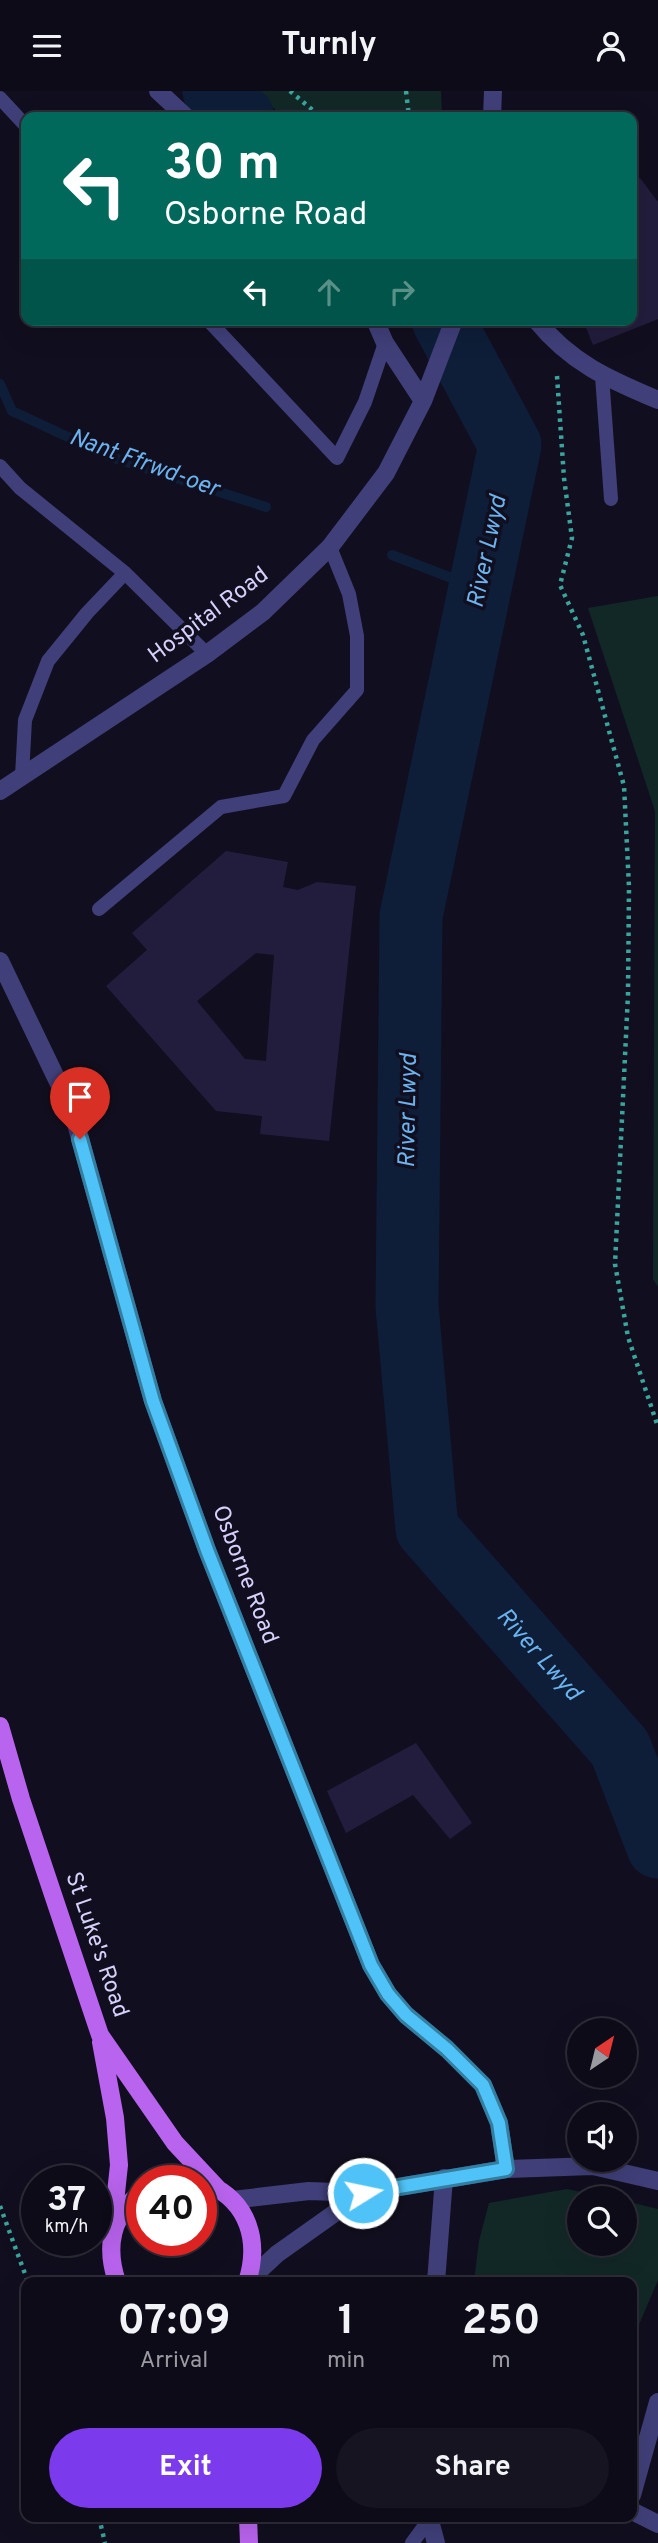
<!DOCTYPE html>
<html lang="en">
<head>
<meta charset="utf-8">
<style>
  :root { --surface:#0d0b17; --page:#161420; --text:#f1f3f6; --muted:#9a9ba1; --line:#2d2b36; --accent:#7c3aed }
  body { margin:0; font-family:Overpass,sans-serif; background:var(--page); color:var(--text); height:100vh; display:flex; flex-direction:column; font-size:26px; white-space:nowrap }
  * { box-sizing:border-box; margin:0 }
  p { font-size:23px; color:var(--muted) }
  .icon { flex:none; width:38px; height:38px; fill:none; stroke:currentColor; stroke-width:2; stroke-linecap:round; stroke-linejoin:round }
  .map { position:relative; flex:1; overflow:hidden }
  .details { position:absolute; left:21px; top:2186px; width:616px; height:245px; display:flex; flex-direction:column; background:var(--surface); border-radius:14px; box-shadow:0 7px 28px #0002,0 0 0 2px var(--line) }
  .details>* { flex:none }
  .banner { position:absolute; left:21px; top:21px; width:616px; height:214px; border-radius:14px; box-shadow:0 7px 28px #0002,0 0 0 2px var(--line); background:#00695c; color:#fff; overflow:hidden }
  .needle { width:46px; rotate:35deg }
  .buttons { position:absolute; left:567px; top:1927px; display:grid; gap:14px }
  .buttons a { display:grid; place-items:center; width:70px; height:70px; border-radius:50%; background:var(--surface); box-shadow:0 7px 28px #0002,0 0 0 2px var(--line); font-size:35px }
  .speed { position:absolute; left:21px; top:2074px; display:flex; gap:14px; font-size:35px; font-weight:700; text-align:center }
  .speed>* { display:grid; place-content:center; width:91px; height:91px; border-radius:50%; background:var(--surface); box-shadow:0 7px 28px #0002,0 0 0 2px var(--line); line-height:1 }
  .speed small { font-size:18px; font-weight:400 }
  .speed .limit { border:10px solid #d22; background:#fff; color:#111 }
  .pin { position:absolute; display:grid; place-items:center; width:60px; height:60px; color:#fff; margin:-72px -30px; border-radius:50% 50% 50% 0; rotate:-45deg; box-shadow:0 0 7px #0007 }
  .pin .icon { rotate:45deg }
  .me { position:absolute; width:77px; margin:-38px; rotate:80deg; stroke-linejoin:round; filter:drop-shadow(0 0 5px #0008) }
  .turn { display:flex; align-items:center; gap:24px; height:147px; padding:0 28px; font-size:32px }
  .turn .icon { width:91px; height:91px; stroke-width:2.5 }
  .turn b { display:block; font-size:49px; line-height:60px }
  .lanes { display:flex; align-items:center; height:66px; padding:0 28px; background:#0003; justify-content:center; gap:35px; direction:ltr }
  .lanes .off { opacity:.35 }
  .eta { display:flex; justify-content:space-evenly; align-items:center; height:119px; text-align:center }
  .eta b { font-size:42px; font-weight:700; line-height:49px }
  .primary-button { display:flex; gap:14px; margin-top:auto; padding:14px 28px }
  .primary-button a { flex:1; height:80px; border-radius:42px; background:var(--accent); color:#fff; font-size:28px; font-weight:700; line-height:80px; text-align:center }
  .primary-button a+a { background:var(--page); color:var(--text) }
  header { display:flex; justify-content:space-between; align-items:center; height:91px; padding:0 28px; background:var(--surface); font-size:32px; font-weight:700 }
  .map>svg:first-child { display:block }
  .green { fill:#122827 }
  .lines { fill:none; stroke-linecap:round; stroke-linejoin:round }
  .stream { stroke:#0e1e38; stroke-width:10 }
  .river { stroke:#0e1e38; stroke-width:63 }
  .building { fill:#231d3d; fill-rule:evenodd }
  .path { stroke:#3aa59d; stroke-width:4.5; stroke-dasharray:3.5 5; stroke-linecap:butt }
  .service { stroke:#403f79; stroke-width:14 }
  .minor { stroke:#403f79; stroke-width:18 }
  .tertiary { stroke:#403f79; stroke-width:18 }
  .primary { stroke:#b964ee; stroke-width:18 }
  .route-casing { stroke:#337fa1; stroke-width:18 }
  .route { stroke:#4fc3f7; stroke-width:12 }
  .labels { text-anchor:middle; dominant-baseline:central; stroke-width:7; stroke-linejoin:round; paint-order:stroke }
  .street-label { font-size:23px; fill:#d5d1fa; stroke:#110f1f }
  .water-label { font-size:24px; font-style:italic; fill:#6ab3ef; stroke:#110f1f }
</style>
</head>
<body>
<header><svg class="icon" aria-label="menu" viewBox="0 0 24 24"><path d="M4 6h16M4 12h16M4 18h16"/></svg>Turnly<svg class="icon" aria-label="person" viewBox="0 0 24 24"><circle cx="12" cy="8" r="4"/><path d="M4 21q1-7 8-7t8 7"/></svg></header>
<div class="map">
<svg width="658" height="2452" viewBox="0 0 658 2452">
  <rect width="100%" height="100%" fill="#110f1f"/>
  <path class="green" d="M 254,0 L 441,0 L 442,26 L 284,26 Z
    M 658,505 L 658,1196 L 653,1188 L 655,720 L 588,517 Z
    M 567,2098 L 610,2107 L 579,2107 L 579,2152 L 625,2152 L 625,2110 L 658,2118 L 658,2189 L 632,2250 L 632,2191 L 474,2191 L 479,2150 L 489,2112 Z"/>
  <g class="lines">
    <path class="stream" d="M 0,293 L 12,320 L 111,366 L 266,416
      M 392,464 L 480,498"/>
    <g class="river">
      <path d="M 214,0 L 243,26"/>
      <path id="s1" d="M 443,229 L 510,354 L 411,825 L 407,1215 L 427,1438 L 620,1657 L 658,1756"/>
    </g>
  </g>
  <path class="building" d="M 640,87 L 658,111 L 658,228 L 593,254 L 583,229 L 632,229 L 632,90 Z
    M 226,760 L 288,771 L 283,796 L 298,799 L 317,791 L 356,795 L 329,1050 L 260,1043 L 262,1025 L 216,1020 L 106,895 L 147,859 L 132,842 ZM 256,862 L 274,864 L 266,970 L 245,968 L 197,910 Z
    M 416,1652 L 472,1732 L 450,1748 L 413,1704 L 346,1742 L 327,1700 Z"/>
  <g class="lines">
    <path class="path" d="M 290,0 L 321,26
      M 406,0 L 409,26
      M 557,285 L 564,387 L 572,447 L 560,494 L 583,544 L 624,695 L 629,796 L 628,903 L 615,1173 L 628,1246 L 658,1336
      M 0,2115 L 28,2191
      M 99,2426 L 105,2452"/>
    <path class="service" d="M 0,7 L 26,35
      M 208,229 L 337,367 L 365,311 L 385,252
      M 602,285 L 611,408
      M 0,375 L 20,397 L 125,482 L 207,563
      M 22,685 L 25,629 L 48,570 L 87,522 L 125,482
      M 99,818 L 221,716 L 284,705 L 313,649 L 357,599 L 357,545 L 349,503 L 330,456
      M 412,2452 L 429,2429"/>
    <path class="minor" d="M 158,0 L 186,26
      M 492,26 L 493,0
      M 375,229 L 385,252 L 423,310
      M 536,229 C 571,272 608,288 658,309
      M 0,700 L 207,563 L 263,521 L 330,456 L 386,382 L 423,310 L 454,229
      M 0,870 L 73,1022 L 153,1310 L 207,1459 L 371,1874 L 388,1903 L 406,1924 L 447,1958 L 483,1994 L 499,2032 L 506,2078
      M 436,2191 L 444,2087
      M 632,2404 L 658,2311
      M 632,2420 L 658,2433
      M 429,2426 L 436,2452"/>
    <path class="tertiary" d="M 232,2109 L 309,2100 L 363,2102 L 506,2078 L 593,2075 L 658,2090
      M 247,2191 L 277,2163 L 363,2102"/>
    <path class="primary" d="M 0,1635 L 21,1708 L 100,1944 L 175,2052 L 218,2098
      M 101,1951 L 115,2027 L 119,2074 L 111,2148
      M 170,2090 L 195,2090
      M 208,2093 C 249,2111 260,2151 247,2191
      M 117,2191 C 105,2155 111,2124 142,2101
      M 248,2426 L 249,2452"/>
  </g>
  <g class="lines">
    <defs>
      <path id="route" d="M 80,1048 L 153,1310 L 207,1459 L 371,1874 L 388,1903 L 406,1924 L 447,1958 L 483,1994 L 499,2032 L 506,2078 L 363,2102"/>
    </defs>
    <use href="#route" class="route-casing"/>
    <use href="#route" class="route"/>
  </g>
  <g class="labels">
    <g class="street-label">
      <text transform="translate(209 525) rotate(-37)">Hospital Road</text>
      <text transform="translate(244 1484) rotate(69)">Osborne Road</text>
      <text transform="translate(96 1854) rotate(71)">St Luke's Road</text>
    </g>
    <g class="water-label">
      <text transform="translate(144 373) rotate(20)">Nant Ffrwd-oer</text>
      <text transform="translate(488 461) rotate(-78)">River Lwyd</text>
      <text transform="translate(409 1020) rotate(-89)">River Lwyd</text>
      <text stroke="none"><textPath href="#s1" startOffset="1405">River Lwyd</textPath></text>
    </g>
  </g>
</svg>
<div class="buttons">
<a><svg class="needle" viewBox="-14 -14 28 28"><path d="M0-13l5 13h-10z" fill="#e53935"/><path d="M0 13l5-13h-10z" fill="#9a9ba1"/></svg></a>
<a><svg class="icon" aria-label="sound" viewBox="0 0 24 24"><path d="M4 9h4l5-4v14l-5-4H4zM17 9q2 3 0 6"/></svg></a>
<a><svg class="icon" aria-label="search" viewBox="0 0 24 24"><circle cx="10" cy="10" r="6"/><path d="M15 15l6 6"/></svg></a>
</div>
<div class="speed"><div>37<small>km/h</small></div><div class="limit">40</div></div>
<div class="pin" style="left:80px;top:1048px;background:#d93025"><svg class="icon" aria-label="arrive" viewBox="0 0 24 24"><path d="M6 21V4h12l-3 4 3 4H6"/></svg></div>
<svg class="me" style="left:363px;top:2102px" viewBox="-20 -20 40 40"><circle r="17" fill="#4fc3f7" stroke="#fff" stroke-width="3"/><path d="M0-11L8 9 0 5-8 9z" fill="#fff"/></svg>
<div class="banner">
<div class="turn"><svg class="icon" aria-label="left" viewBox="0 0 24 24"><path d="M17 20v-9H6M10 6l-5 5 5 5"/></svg><div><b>30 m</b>Osborne Road</div></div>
<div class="lanes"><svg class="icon" aria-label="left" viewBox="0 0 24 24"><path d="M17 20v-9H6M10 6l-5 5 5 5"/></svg><svg class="icon off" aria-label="ahead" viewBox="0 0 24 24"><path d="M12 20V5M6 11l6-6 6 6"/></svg><svg class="icon off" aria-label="right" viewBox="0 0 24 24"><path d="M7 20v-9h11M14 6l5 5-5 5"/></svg></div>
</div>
<section class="details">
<div class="eta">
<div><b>07:09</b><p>Arrival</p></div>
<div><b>1</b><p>min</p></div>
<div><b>250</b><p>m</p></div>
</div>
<div class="primary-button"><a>Exit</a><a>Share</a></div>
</section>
</div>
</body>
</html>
